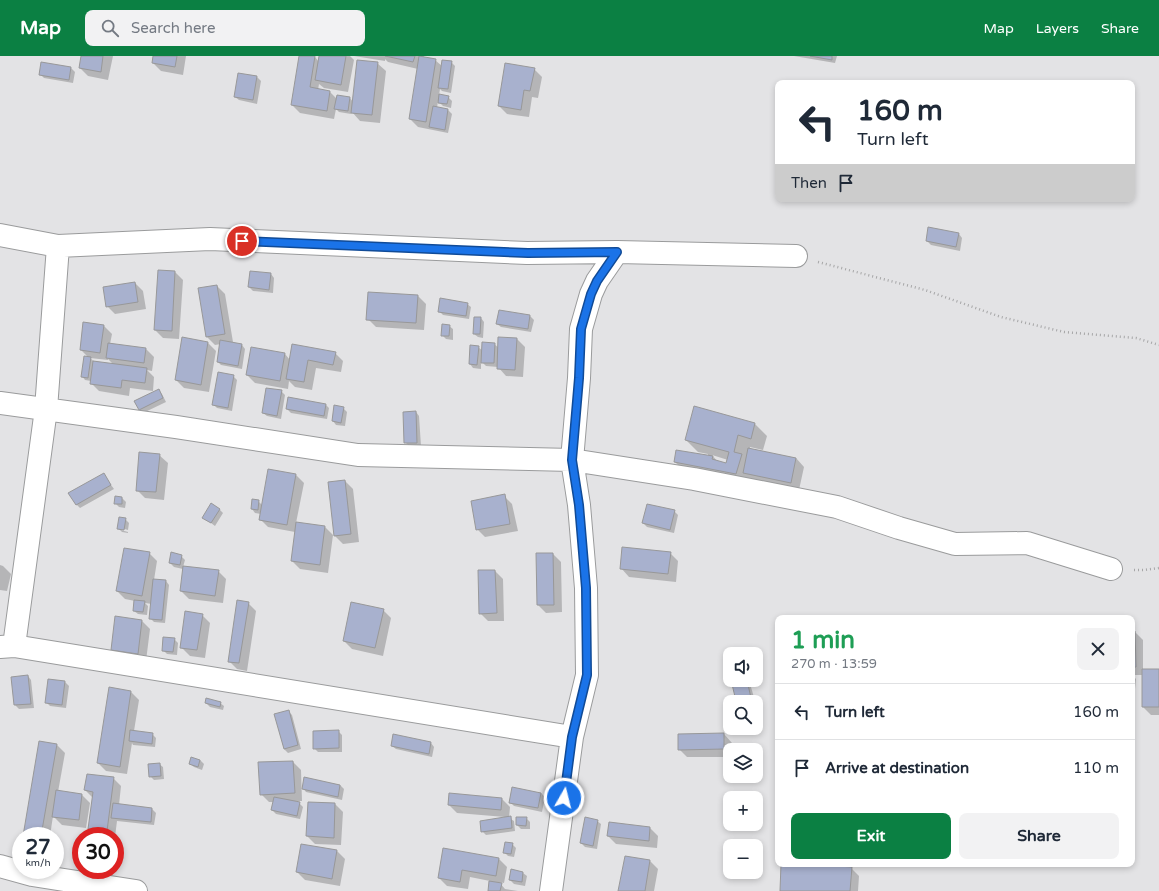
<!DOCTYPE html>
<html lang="en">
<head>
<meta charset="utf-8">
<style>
  :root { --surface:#fff; --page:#f2f2f3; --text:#1f2937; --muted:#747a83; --line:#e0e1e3; --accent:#0b8043 }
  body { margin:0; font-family:"Varela Round",sans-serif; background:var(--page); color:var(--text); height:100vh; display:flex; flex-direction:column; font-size:15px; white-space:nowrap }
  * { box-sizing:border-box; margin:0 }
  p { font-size:13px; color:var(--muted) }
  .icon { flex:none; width:22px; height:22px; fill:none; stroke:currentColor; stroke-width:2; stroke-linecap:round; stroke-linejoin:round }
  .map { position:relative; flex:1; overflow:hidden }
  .panel { position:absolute; left:775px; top:559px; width:360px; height:252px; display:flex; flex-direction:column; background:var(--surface); border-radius:8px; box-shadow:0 2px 6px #0003 }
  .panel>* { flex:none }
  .top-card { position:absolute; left:775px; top:24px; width:360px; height:122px; border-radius:8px; box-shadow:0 2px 6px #0003; background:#fff; color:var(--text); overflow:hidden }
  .buttons { position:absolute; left:723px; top:591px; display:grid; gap:8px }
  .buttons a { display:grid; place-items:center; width:40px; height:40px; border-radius:8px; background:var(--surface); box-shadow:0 2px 6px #0003; font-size:20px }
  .speed { position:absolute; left:12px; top:771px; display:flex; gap:8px; font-size:20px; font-weight:700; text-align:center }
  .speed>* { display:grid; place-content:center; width:52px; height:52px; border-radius:50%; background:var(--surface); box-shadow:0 2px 6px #0003; line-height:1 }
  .speed small { font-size:10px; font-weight:400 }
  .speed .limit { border:6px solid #d22; background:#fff; color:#111 }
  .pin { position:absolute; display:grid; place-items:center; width:34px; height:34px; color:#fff; margin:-17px; border:2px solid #fff; border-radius:50%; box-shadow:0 1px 4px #0007 }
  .me { position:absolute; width:44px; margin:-22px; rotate:8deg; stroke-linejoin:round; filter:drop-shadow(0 0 3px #0008) }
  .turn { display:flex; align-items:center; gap:14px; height:84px; padding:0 16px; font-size:18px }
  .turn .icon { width:52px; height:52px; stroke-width:2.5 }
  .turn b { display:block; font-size:28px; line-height:34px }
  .then { display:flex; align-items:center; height:38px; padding:0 16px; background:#0003; gap:8px; font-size:15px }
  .round { display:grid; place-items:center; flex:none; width:42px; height:42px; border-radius:8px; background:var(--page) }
  .summary { display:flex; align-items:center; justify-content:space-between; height:68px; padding:0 16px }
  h1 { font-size:24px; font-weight:800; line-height:30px; color:#1e9e55 }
  .cta { display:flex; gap:8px; margin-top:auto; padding:8px 16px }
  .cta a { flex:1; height:46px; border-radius:8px; background:var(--accent); color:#fff; font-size:16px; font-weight:800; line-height:46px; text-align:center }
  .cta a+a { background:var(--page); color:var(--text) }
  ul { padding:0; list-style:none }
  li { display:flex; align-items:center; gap:12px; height:56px; padding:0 16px; border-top:1px solid var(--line) }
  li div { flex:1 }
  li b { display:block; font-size:15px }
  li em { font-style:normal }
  header { display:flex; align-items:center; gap:24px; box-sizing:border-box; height:56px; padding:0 20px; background:var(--accent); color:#fff }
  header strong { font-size:19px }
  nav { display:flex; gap:22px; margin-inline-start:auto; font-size:14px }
  .search { width:280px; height:36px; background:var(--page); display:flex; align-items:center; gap:10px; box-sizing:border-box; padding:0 14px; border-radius:8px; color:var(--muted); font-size:15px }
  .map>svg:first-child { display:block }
  .shadow { fill:#0003; fill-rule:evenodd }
  .building { fill:#a8b1ce; stroke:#989899 }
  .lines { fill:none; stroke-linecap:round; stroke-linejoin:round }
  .minor-casing { stroke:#9a9b9c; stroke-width:24 }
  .path { stroke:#a6a6a7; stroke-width:2.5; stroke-dasharray:1 3; stroke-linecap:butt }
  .minor { stroke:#fff; stroke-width:22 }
  .route-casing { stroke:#114b97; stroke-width:10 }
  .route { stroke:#1a73e8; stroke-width:7 }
</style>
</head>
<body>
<header>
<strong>Map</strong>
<div class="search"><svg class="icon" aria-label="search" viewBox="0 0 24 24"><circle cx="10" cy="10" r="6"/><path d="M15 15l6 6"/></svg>Search here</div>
<nav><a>Map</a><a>Layers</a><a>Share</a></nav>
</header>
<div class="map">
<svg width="1159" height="835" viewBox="0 0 1159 835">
  <rect width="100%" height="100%" fill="#e3e3e5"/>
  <path class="shadow" d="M 82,0 L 113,0 L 108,24 L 88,20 L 80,12 Z
    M 154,0 L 186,0 L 183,19 L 161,15 L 153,7 Z
    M 300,0 L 315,1 L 319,6 L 320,0 L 350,0 L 354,4 L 348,36 L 324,32 L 319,28 L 318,34 L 330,36 L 337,43 L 350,42 L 353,46 L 377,7 L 386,15 L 380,67 L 360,65 L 352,56 L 351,58 L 339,56 L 336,53 L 334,63 L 300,57 L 292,49 Z
    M 354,0 L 424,0 L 424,2 L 435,4 L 442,10 L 451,6 L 455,10 L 451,37 L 442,35 L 440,33 L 439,39 L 448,41 L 452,45 L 451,52 L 443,50 L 438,45 L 437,52 L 448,54 L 452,58 L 448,77 L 418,71 L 410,63 L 418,13 L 388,6 L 385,3 L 385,5 Z
    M 794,0 L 837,0 L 835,7 Z
    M 71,12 L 75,16 L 73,27 L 44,22 L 40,18 Z
    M 534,13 L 542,21 L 538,42 L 532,41 L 529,61 L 507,58 L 499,50 Z
    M 257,21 L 261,25 L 257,48 L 239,44 L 235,41 Z
    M 959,178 L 962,182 L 960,195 L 931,189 L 927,185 Z
    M 159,215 L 175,216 L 183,224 L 179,283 L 163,282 L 155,274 Z
    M 271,218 L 274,222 L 273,237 L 253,235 L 249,231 Z
    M 135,227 L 143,235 L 146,253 L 115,258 L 107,250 Z
    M 217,230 L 225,238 L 233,286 L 229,286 L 242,289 L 245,293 L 242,313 L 221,309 L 218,306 L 221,288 L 215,289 L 207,281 Z
    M 418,240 L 426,248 L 424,274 L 376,271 L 368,263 Z
    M 467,248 L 471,251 L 469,263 L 443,259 L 439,255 Z
    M 530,260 L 534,264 L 531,276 L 501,271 L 497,268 Z
    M 481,262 L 484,266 L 483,282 L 478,281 L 474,278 Z
    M 84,267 L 104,270 L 112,278 L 110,288 L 146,293 L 154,301 L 152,315 L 147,314 L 154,321 L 153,335 L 130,332 L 129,340 L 99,335 L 91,327 L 91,325 L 85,324 L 82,320 L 89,302 L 81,294 ZM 90,302 L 108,304 L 108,303 L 114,309 L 95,306 Z
    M 449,270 L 453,273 L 453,284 L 446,283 L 442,279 Z
    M 183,282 L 208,287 L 216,295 L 209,336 L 184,332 L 176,324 Z
    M 517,283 L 525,291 L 523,321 L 506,320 L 498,311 L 486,310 L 481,305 L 481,313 L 473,312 L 470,308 L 478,291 L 483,295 L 494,288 L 499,292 Z
    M 335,297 L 343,305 L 341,316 L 316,312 L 312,334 L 295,331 L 289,325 L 288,333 L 255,327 L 247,319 L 285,298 L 290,304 Z
    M 233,320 L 237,324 L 232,355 L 217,352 L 213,348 Z
    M 158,334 L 162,338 L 166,346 L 143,357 L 139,353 Z
    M 281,335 L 285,339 L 281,363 L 267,360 L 263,357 Z
    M 326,349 L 329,352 L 327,363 L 291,357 L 287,353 Z
    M 343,352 L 347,356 L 345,370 L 336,369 L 333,365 Z
    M 416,356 L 419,360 L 421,390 L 409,390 L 405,386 Z
    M 755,368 L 767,380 L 763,394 L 750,391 L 750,393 L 796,402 L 804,411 L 799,434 L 687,418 L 675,406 L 708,400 L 708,398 L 698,396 L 686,384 ZM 712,399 L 728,404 L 727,408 L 718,406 Z
    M 159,399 L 168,407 L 164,444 L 145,442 L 137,434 Z
    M 103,418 L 114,433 L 80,452 L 76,448 Z
    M 296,419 L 304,427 L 296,467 L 325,471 L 333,479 L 328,517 L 300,513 L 292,505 L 295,476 L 268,471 L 260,463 L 261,458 L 255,457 L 252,453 L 253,444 L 258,445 L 262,449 Z
    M 345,425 L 353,433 L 359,486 L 343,488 L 335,480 Z
    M 504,440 L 512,448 L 518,475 L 485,481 L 477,473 Z
    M 116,441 L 122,442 L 126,446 L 125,452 L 119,451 L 115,447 Z
    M 219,453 L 223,457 L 215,470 L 203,461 Z
    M 674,455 L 678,459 L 674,477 L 647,471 L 643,467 Z
    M 125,463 L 129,467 L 128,474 L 121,472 L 121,474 L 128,476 L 128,477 L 122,476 L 118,472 Z
    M 149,497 L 157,505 L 154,524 L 166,525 L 169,529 L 165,567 L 154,566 L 150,562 L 152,548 L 145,547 L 148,550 L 147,559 L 138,558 L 134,555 L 135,545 L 125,543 L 117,535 Z
    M 670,497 L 678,505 L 676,526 L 629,521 L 621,512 Z
    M 553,498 L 561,506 L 562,556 L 546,557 L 538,549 Z
    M 181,500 L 185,504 L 183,511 L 218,515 L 226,523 L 223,547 L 189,543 L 181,535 L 183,513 L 174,511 L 170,507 Z
    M 0,509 L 3,510 L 11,518 L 7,535 L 0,534 Z
    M 479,515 L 495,515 L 503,523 L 504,565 L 488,565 L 480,557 Z
    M 248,547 L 256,555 L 247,615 L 237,613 L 229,605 Z
    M 383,554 L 391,562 L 383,600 L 352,593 L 344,585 Z
    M 202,559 L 210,567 L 205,602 L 190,600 L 182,592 Z
    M 142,565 L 150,573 L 146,605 L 120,602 L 112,594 Z
    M 1132,576 L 1135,576 L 1143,584 L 1143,614 L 1159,614 L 1159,659 L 1151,659 L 1143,651 L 1143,619 L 1132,619 Z
    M 174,583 L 178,587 L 177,599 L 167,598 L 163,594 Z
    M 1132,619 L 1136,623 L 1133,653 L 1132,653 Z
    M 28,620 L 31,624 L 34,652 L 19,653 L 15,649 Z
    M 49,624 L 65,626 L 69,630 L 66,652 L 50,650 L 46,646 Z
    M 732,624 L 749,624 L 755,645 L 738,646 Z
    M 131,636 L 139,644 L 134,675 L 152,678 L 156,682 L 155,691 L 133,689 L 132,687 L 127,718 L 106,715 L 98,707 Z
    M 206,647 L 220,647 L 224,650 L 223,654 L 210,651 Z
    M 288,655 L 292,659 L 301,693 L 288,697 L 284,693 L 275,659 Z
    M 338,675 L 342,679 L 342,696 L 318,696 L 314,692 Z
    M 724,678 L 732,687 L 730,701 L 687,701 L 679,693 Z
    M 431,687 L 434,691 L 432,701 L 396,693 L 392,690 Z
    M 57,689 L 65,697 L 58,736 L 82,739 L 90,747 L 86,772 L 62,769 L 53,760 L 50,780 L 24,780 Z
    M 191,702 L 200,704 L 204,708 L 202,714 L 194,711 L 190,708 Z
    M 293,706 L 301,714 L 302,745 L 295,745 L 299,747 L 303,751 L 300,763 L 276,758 L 272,754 L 274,746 L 269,746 L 261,738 Z
    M 159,708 L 163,711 L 164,723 L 154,724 L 150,720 Z
    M 113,722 L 121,730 L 119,749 L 152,753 L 156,757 L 154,769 L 117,765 L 115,781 L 96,780 L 89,773 L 93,742 L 85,734 Z
    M 305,722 L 340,729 L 344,733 L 342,744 L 306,736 L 303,732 Z
    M 541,737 L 545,741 L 542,756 L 514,750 L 510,746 Z
    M 502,743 L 510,751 L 509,762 L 514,765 L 515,775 L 486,779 L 482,775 L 505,761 L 457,757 L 449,749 Z
    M 335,748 L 343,756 L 341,789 L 315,788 L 307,780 Z
    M 526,762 L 530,766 L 530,773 L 521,773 L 517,769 Z
    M 597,765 L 601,768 L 597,793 L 585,791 L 581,787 Z
    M 609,767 L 650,772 L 658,780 L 657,792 L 616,788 L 608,780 Z
    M 512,788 L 516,792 L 514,801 L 508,800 L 504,796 Z
    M 444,794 L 499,803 L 507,811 L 504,827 L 499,826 L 505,833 L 518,835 L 489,835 L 490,825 L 470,821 L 468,833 L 447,830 L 439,822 Z
    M 337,795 L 345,803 L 340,830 L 305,824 L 297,816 Z
    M 650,805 L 658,813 L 654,835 L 619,835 Z
    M 782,808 L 851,812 L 859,820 L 858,835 L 781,835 Z
    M 511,815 L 523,817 L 527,820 L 525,830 L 514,828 L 510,824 Z"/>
  <path class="building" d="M 81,0 L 103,0 L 101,16 L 79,12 Z
    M 153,0 L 177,0 L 175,11 L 152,7 Z
    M 299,0 L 315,0 L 310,31 L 330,35 L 327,55 L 291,49 Z
    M 319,0 L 346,0 L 341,29 L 315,24 Z
    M 385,0 L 415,0 L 413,6 Z
    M 419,0 L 436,3 L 426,66 L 409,63 Z
    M 810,0 L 832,0 L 832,4 Z
    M 357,4 L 378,6 L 372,59 L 351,57 Z
    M 442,4 L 452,5 L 448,33 L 438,32 Z
    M 41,6 L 71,11 L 69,24 L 39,19 Z
    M 505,7 L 535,12 L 530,35 L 524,34 L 521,54 L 498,50 Z
    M 238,17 L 257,20 L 253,44 L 234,41 Z
    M 439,38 L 449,40 L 447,48 L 438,47 Z
    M 337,39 L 350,41 L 348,55 L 334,53 Z
    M 433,50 L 448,53 L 445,74 L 429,71 Z
    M 928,171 L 959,177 L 956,191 L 926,185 Z
    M 158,214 L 175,215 L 172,275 L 154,274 Z
    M 250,215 L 271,217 L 269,234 L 248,231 Z
    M 135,226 L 138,246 L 106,251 L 103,231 Z
    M 217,229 L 225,278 L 206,281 L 198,232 Z
    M 368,236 L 418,239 L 416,267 L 366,264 Z
    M 440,242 L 468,247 L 466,260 L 438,256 Z
    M 499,254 L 530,259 L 528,273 L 496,268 Z
    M 474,261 L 481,261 L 480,278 L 473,278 Z
    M 83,266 L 104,269 L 100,297 L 80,294 Z
    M 442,268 L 450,269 L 449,280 L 441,280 Z
    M 182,281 L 208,286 L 201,329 L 175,324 Z
    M 498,281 L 517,282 L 515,314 L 497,313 Z
    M 220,284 L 242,288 L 238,310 L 217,306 Z
    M 482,286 L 495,287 L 494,307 L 481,307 Z
    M 108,287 L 146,292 L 144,307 L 106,302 Z
    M 292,288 L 336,296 L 333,309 L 308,304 L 304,326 L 286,323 Z
    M 470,289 L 479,290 L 477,309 L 469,308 Z
    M 251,291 L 285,297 L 280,325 L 246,319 Z
    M 84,300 L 91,301 L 88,322 L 81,321 Z
    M 93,305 L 147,312 L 145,327 L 122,324 L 121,332 L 90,328 Z
    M 218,316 L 234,319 L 228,352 L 212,349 Z
    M 266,332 L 282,334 L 277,360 L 262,357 Z
    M 159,333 L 163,342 L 139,354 L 134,345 Z
    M 288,341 L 326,348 L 324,360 L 286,353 Z
    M 334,349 L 344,351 L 341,367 L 332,365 Z
    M 694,350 L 755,367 L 751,383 L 738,379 L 734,396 L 742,398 L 736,418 L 674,406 L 676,394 L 713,400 L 712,403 L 726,407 L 729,396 L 685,384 Z
    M 416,355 L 417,387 L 404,387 L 403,356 Z
    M 748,392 L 796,402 L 791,427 L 743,417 Z
    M 139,396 L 160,398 L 156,436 L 136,435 Z
    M 268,413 L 296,418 L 287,469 L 259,464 Z
    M 104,417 L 111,429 L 76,449 L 68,437 Z
    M 345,424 L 351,478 L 334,480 L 328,426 Z
    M 505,438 L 510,468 L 476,474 L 471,445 Z
    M 115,440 L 122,441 L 122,448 L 114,448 Z
    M 252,443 L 259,444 L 258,454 L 251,453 Z
    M 211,447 L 220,453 L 211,467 L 202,462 Z
    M 647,448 L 675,454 L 670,474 L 642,467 Z
    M 119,461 L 126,462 L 124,474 L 117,473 Z
    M 296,466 L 325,470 L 320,509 L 291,505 Z
    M 622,491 L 671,496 L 668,518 L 620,513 Z
    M 124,492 L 150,496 L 142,540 L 116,535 Z
    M 171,496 L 182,499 L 180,509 L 169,507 Z
    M 536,497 L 553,497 L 554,549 L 537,549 Z
    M 183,510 L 219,514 L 215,540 L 180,535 Z
    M 478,514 L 495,514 L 497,557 L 479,558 Z
    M 153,523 L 166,524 L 162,564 L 149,563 Z
    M 134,544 L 145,545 L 143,556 L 133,555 Z
    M 237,544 L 249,546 L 239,607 L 228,606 Z
    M 351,546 L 384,553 L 375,592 L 343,585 Z
    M 185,555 L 203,558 L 197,594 L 180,592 Z
    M 115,560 L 142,564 L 138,598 L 111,594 Z
    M 1132,575 L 1135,575 L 1136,611 L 1132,611 Z
    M 163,581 L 175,582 L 173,596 L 162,595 Z
    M 1142,613 L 1159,613 L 1159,651 L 1142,651 Z
    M 28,619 L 31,648 L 14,649 L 11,621 Z
    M 48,623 L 65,625 L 62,649 L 45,647 Z
    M 731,624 L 747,624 L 751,642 L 736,645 Z
    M 109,631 L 131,635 L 120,711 L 97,707 Z
    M 206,642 L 221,646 L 220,651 L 205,647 Z
    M 289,654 L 298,689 L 284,693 L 274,658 Z
    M 130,674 L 153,677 L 152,688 L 129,685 Z
    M 339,674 L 339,692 L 313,693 L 313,675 Z
    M 724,677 L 724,693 L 678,694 L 678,678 Z
    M 393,678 L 431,686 L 429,698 L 391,690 Z
    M 39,685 L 57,688 L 41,780 L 23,780 Z
    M 191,701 L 200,704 L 198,711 L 189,708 Z
    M 293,705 L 295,737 L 260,739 L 258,706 Z
    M 160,707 L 161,720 L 149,721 L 148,708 Z
    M 87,718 L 114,721 L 107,775 L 88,773 L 93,736 L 84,734 Z
    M 304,721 L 340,729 L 338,741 L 302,733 Z
    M 512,731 L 541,737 L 538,752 L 509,747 Z
    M 56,734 L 82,738 L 79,764 L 52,761 Z
    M 449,737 L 502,742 L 501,754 L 448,749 Z
    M 274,741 L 300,746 L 297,760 L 271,754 Z
    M 308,746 L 335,747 L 334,782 L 306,780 Z
    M 113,747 L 152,752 L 151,766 L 111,762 Z
    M 511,760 L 512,772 L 481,776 L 480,765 Z
    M 516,761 L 527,761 L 526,770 L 516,769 Z
    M 585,761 L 598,764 L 593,790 L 580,787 Z
    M 609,766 L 650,771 L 649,785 L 607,780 Z
    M 505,786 L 513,787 L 511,798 L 503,797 Z
    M 301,788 L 337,794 L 332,823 L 296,816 Z
    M 443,792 L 499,802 L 496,820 L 462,814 L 460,826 L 438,822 Z
    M 625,800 L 650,804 L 645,835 L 618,835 Z
    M 781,808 L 812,808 L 852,811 L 850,835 L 780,835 Z
    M 511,813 L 523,816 L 522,826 L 509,824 Z
    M 489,825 L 502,827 L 500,835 L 488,835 Z"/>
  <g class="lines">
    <defs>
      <path id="minor" d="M 0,179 L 58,190 L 210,183 L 527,197 L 617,196 L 796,200
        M 0,347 L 176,371 L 358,399 L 572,404 L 694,423 L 837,451 L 899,472 L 955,488 L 1027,487 L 1111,513
        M 14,590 L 46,353 L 58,190
        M 0,591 L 14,590 L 572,681
        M 0,810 L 32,819 L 136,835
        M 551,835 L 572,681 L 587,619 L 586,532 L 579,449 L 572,404 L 579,322 L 581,273 L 591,238 L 597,225 L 617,196"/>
    </defs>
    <use href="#minor" class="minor-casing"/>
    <path class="path" d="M 818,206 L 925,234 L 1001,261 L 1064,276 L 1136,282 L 1159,289
      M 1134,514 L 1144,514 L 1159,512"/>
    <use href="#minor" class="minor"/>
  </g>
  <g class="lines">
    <defs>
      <path id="route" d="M 242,185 L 528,197 L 617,196 L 597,225 L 591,238 L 581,273 L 579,322 L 572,404 L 579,449 L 586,532 L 587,619 L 572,681 L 564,742"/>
    </defs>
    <use href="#route" class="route-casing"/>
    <use href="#route" class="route"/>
  </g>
</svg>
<div class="buttons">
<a><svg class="icon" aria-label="sound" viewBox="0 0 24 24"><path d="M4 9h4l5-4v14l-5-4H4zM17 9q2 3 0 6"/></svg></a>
<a><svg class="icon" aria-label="search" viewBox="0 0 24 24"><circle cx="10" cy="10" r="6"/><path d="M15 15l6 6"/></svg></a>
<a><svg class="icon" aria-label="layers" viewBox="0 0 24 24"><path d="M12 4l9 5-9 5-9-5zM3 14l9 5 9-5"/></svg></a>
<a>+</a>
<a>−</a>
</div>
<div class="speed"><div>27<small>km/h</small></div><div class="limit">30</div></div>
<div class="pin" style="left:242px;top:185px;background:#d93025"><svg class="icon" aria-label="arrive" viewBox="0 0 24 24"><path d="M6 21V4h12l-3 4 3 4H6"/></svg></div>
<svg class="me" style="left:564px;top:742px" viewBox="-20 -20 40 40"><circle r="17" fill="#1a73e8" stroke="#fff" stroke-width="3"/><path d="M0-11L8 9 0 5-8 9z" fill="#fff"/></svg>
<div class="top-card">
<div class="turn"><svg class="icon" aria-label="left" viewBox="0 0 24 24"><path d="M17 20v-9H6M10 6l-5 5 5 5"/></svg><div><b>160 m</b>Turn left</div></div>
<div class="then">Then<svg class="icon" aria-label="arrive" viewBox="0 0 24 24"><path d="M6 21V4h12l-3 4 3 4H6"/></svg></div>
</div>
<section class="panel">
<div class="summary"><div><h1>1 min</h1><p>270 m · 13:59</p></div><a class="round"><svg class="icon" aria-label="close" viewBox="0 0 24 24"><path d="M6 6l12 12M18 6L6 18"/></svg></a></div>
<ul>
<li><svg class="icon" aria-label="left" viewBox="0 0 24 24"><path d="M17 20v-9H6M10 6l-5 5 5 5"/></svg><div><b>Turn left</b></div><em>160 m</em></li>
<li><svg class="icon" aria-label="arrive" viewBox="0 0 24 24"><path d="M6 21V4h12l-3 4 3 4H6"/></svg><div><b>Arrive at destination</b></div><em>110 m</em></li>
</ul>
<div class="cta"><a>Exit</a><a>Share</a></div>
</section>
</div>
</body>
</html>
